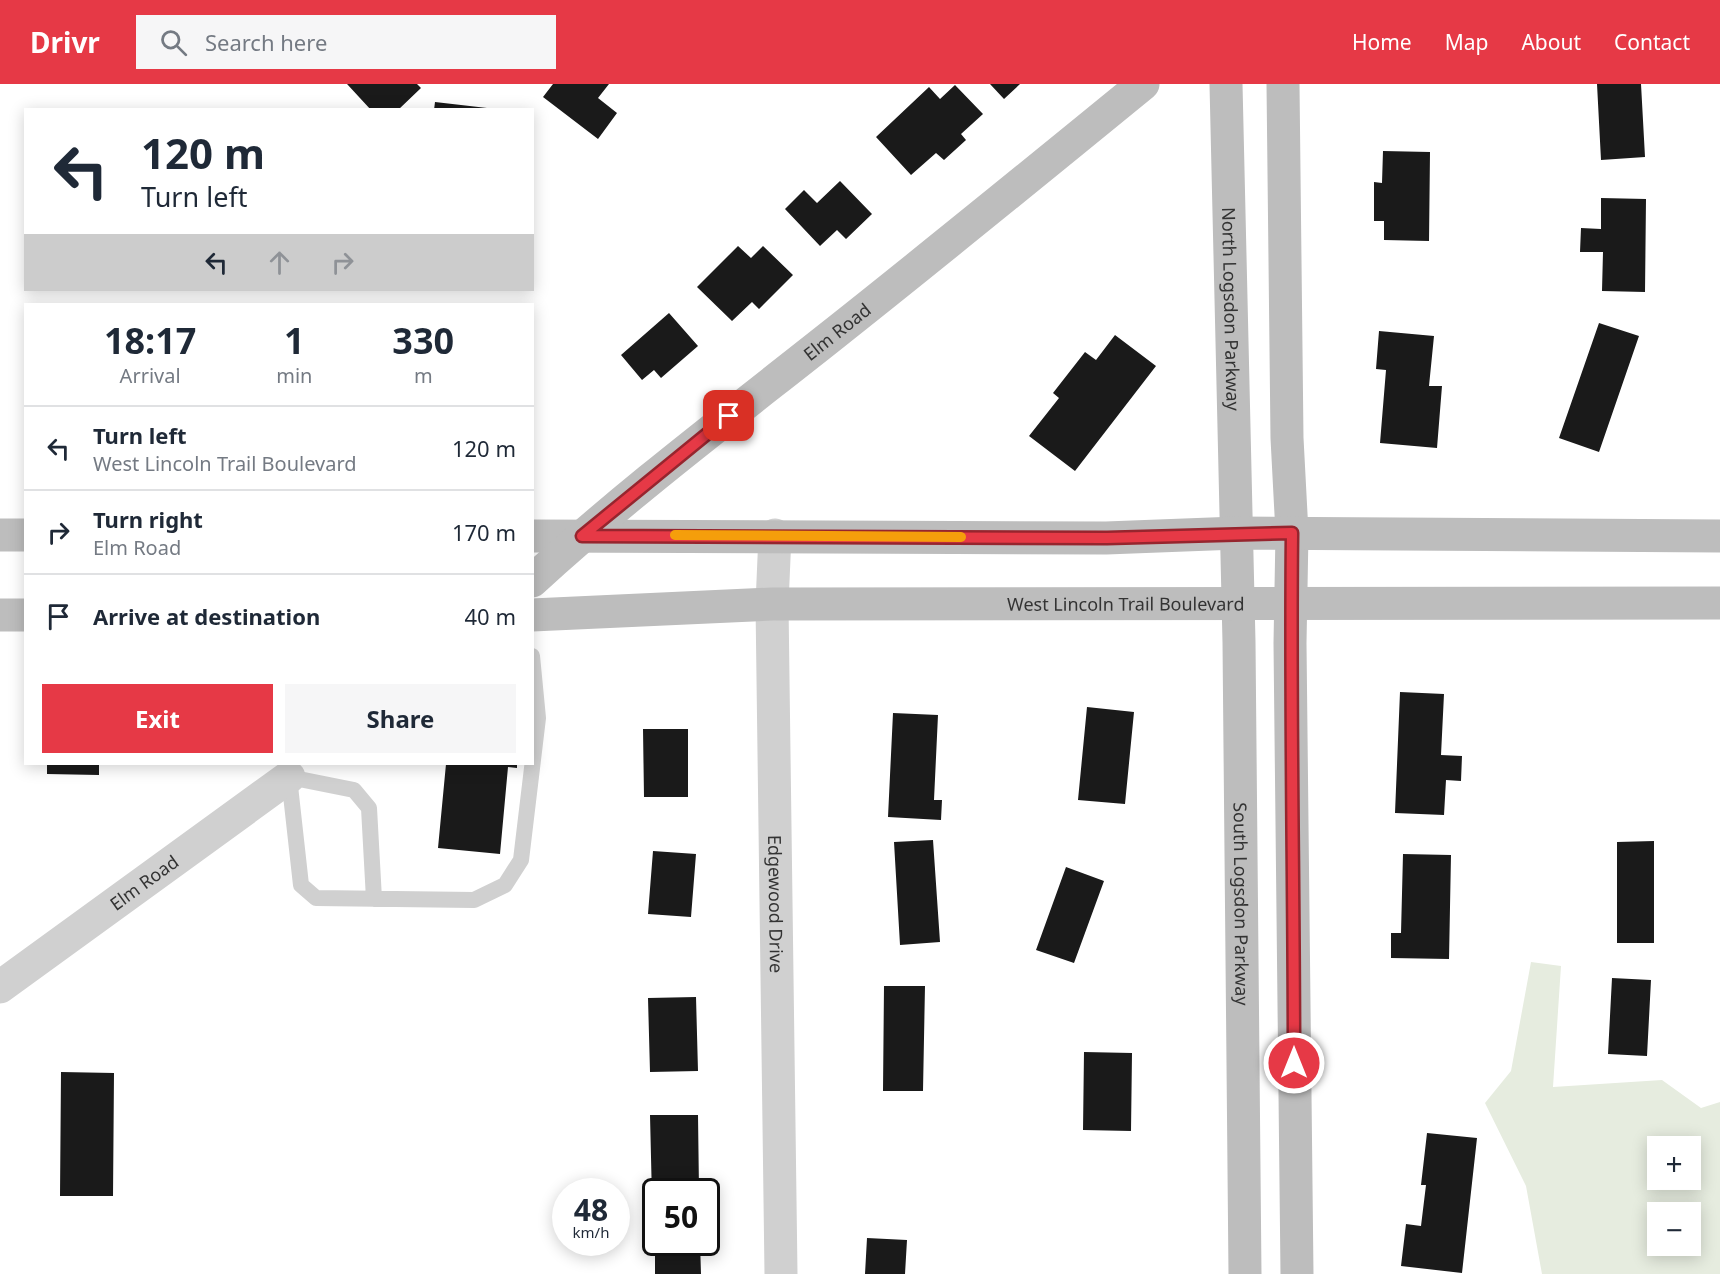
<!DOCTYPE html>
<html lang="en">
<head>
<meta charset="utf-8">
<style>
  :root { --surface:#fff; --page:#f6f6f7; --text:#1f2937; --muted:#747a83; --line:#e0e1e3; --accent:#e63946 }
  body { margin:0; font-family:"Noto Sans",sans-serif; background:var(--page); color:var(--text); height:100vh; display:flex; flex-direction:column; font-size:22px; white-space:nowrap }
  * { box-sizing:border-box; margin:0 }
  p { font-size:20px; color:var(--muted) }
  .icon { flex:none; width:33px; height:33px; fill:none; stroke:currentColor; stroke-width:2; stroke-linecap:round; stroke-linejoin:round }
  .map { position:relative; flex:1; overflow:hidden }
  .panel { position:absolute; left:24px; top:219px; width:510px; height:462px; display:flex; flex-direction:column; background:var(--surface); border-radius:0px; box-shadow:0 3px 15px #0003 }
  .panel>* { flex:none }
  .top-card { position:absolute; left:24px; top:24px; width:510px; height:183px; border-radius:0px; box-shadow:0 3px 15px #0003; background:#fff; color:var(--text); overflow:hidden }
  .controls { position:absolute; left:1647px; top:1052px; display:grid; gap:12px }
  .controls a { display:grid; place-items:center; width:54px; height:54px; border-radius:0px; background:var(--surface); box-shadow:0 3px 15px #0003; font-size:30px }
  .speed { position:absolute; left:552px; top:1094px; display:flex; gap:12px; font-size:30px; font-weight:700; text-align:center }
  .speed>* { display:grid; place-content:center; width:78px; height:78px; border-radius:50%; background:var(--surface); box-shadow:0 3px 15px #0003; line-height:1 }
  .speed small { font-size:15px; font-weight:400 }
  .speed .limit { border:3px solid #111; border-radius:9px; background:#fff; color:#111 }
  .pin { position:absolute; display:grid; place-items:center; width:51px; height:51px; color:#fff; margin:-26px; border-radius:12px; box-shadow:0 3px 9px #0006 }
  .me { position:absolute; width:66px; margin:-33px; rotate:0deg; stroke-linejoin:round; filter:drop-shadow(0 0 4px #0008) }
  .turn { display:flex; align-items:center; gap:21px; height:126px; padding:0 18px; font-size:27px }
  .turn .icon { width:78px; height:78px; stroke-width:2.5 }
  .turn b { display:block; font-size:42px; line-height:51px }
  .lanes { display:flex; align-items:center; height:57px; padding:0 18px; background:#0003; justify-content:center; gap:30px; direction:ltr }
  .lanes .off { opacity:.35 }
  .eta { display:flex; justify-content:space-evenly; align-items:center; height:102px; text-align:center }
  .eta b { font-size:36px; font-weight:700; line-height:42px }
  .action { display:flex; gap:12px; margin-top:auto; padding:12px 18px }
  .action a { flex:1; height:69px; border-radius:0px; background:var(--accent); color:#fff; font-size:24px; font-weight:700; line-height:69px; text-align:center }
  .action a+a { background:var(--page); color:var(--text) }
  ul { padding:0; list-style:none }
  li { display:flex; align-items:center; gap:18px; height:84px; padding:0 18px; border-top:2px solid var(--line) }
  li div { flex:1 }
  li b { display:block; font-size:22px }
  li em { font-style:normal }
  header { display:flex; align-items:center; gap:36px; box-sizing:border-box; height:84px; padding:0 30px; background:var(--accent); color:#fff }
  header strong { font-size:28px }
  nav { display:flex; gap:33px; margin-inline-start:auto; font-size:21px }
  .search { width:420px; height:54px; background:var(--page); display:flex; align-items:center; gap:15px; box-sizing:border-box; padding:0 21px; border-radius:0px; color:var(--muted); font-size:22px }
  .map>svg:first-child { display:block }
  .green { fill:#e6ecdf; fill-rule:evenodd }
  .building { fill:#1a1a1a }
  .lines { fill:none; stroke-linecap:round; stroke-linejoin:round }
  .lane { stroke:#d0d0d0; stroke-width:16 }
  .street { stroke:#d0d0d0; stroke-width:33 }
  .secondary { stroke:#bdbdbd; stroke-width:33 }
  .route-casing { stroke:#96252e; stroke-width:15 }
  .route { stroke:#e63946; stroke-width:10 }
  .slow { stroke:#f59e0b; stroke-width:10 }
  .labels { text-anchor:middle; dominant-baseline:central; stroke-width:6; stroke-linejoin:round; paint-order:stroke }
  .street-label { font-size:18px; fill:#333; stroke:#fff }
</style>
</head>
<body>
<header>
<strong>Drivr</strong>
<div class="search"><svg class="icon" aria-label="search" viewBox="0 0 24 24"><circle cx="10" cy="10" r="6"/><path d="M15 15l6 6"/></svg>Search here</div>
<nav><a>Home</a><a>Map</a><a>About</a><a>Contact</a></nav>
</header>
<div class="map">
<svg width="1720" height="1190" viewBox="0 0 1720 1190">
  <rect width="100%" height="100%" fill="#fff"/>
  <path class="green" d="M 1531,878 L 1561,882 L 1553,1003 L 1662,996 L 1701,1024 L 1720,1018 L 1720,1190 L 1542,1190 L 1526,1102 L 1485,1019 L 1511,987 ZM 1658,1062 L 1690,1062 L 1690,1095 L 1658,1095 ZM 1658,1128 L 1690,1128 L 1690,1161 L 1658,1161 Z"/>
  <path class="building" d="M 347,0 L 417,0 L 421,4 L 398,26 L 371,26 Z
    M 553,0 L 609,0 L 598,14 L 617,29 L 598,55 L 543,13 Z
    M 990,0 L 1020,0 L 1004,15 Z
    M 1597,0 L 1641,0 L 1645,73 L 1601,76 Z
    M 955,1 L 983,30 L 961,50 L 966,56 L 944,76 L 936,69 L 911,91 L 876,53 L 929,3 L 940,15 Z
    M 435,18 L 487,24 L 487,26 L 434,26 Z
    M 1383,67 L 1430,68 L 1429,157 L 1384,156 L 1384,137 L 1374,137 L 1374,98 L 1382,99 Z
    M 840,97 L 872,130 L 846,155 L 837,146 L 820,162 L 785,125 L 804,106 L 817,119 Z
    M 1601,114 L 1646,115 L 1645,208 L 1602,207 L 1603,168 L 1580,168 L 1581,144 L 1601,145 Z
    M 738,162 L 751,174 L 763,162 L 793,191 L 759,225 L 752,218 L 732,237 L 697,203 Z
    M 669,229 L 698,262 L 661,294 L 654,286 L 642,296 L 621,271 Z
    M 1599,239 L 1639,252 L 1599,368 L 1559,354 Z
    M 1379,247 L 1434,252 L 1429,302 L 1442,302 L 1437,364 L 1380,359 L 1386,286 L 1376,285 Z
    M 1115,251 L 1156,282 L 1075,387 L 1029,352 L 1059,314 L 1053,309 L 1085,268 L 1096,276 Z
    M 1400,608 L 1444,610 L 1441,671 L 1462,672 L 1461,697 L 1446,696 L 1444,731 L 1395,729 Z
    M 1087,623 L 1134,628 L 1125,720 L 1078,716 Z
    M 893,629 L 938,631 L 934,716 L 942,716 L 941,736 L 888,733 Z
    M 643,645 L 688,645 L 688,713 L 644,713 Z
    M 47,680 L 99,680 L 99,691 L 47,690 Z
    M 446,680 L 517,680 L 517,684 L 508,683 L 500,770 L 438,764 Z
    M 933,756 L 940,858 L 900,861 L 894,758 Z
    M 1654,757 L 1654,859 L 1617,859 L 1617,758 Z
    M 653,767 L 696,770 L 691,833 L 648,830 Z
    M 1403,770 L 1451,771 L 1449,875 L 1391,874 L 1391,849 L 1401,849 Z
    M 1066,783 L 1104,797 L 1074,879 L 1036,866 Z
    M 1612,894 L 1651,896 L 1647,972 L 1608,970 Z
    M 884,902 L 925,902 L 923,1007 L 883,1007 Z
    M 696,913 L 698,987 L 650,988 L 648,914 Z
    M 1084,968 L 1132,969 L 1131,1047 L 1083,1046 Z
    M 61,988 L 114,989 L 113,1112 L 60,1112 Z
    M 650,1031 L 698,1031 L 699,1107 L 656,1107 L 656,1115 L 652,1115 Z
    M 1427,1049 L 1477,1054 L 1462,1189 L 1401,1182 L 1406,1140 L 1421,1142 L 1426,1101 L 1421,1101 Z
    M 867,1154 L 907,1156 L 905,1190 L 865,1190 Z
    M 655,1158 L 700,1158 L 701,1190 L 655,1190 Z"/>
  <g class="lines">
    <path class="lane" d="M 374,815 L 369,724 L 354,706 L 289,693 L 301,801 L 316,814 L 474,816 L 505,801 L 521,776 L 538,634 L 532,572"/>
    <g class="street">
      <path id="s1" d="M 775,451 L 772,520 L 781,1190"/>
      <path id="s2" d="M 0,903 L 289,693"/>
    </g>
    <g class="secondary">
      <path id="s3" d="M 1226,0 L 1239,558 L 1245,1190"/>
      <path d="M 1283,0 L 1287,354 L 1292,449 L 1290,559 L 1297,1190"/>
      <path d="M 0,451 L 26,451"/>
      <path d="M 532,452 L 1106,454 L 1237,449 L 1720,452"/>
      <path id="s4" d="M 532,497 C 627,410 729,333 830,253 C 935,170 1039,85 1143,0"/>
      <path d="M 0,531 L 26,531"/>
      <path id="s5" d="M 532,531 L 772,520 L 1720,519"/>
    </g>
  </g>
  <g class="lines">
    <defs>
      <path id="route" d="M 729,332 L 582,452 L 1107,454 L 1292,449 C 1290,626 1294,802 1294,979"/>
    </defs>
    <use href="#route" class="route-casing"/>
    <use href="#route" class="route"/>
    <path class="slow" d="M 675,451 L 961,453"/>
  </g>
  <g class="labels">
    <g class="street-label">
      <text stroke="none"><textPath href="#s3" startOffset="225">North Logsdon Parkway</textPath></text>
      <text stroke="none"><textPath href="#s4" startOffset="394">Elm Road</textPath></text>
      <text stroke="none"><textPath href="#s5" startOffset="594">West Lincoln Trail Boulevard</textPath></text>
      <text stroke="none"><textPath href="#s2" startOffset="178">Elm Road</textPath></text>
      <text stroke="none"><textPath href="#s1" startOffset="369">Edgewood Drive</textPath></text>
      <text stroke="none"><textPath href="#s3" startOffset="820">South Logsdon Parkway</textPath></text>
    </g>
  </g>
</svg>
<div class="controls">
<a>+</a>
<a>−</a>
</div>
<div class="speed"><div>48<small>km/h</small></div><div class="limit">50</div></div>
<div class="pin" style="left:729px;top:332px;background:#d93025"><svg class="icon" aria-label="arrive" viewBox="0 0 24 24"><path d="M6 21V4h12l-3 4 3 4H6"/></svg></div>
<svg class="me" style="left:1294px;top:979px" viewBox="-20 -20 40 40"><circle r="17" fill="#e63946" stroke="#fff" stroke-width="3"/><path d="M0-11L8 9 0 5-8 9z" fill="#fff"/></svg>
<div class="top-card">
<div class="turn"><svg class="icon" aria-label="left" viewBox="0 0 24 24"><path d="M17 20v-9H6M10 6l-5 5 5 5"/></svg><div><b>120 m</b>Turn left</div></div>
<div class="lanes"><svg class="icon" aria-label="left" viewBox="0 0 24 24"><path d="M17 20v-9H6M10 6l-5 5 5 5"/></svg><svg class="icon off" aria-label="ahead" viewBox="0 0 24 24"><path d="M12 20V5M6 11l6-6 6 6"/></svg><svg class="icon off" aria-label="right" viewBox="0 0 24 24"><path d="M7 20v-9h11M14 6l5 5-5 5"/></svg></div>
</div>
<section class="panel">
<div class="eta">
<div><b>18:17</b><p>Arrival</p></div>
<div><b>1</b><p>min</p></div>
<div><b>330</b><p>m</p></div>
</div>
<ul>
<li><svg class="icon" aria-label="left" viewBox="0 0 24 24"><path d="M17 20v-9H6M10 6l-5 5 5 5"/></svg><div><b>Turn left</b><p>West Lincoln Trail Boulevard</p></div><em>120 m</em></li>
<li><svg class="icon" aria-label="right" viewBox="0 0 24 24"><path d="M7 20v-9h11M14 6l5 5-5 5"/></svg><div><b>Turn right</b><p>Elm Road</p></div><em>170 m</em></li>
<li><svg class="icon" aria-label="arrive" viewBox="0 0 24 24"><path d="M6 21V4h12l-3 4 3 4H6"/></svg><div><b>Arrive at destination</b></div><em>40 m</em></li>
</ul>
<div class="action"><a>Exit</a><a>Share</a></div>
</section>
</div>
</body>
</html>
